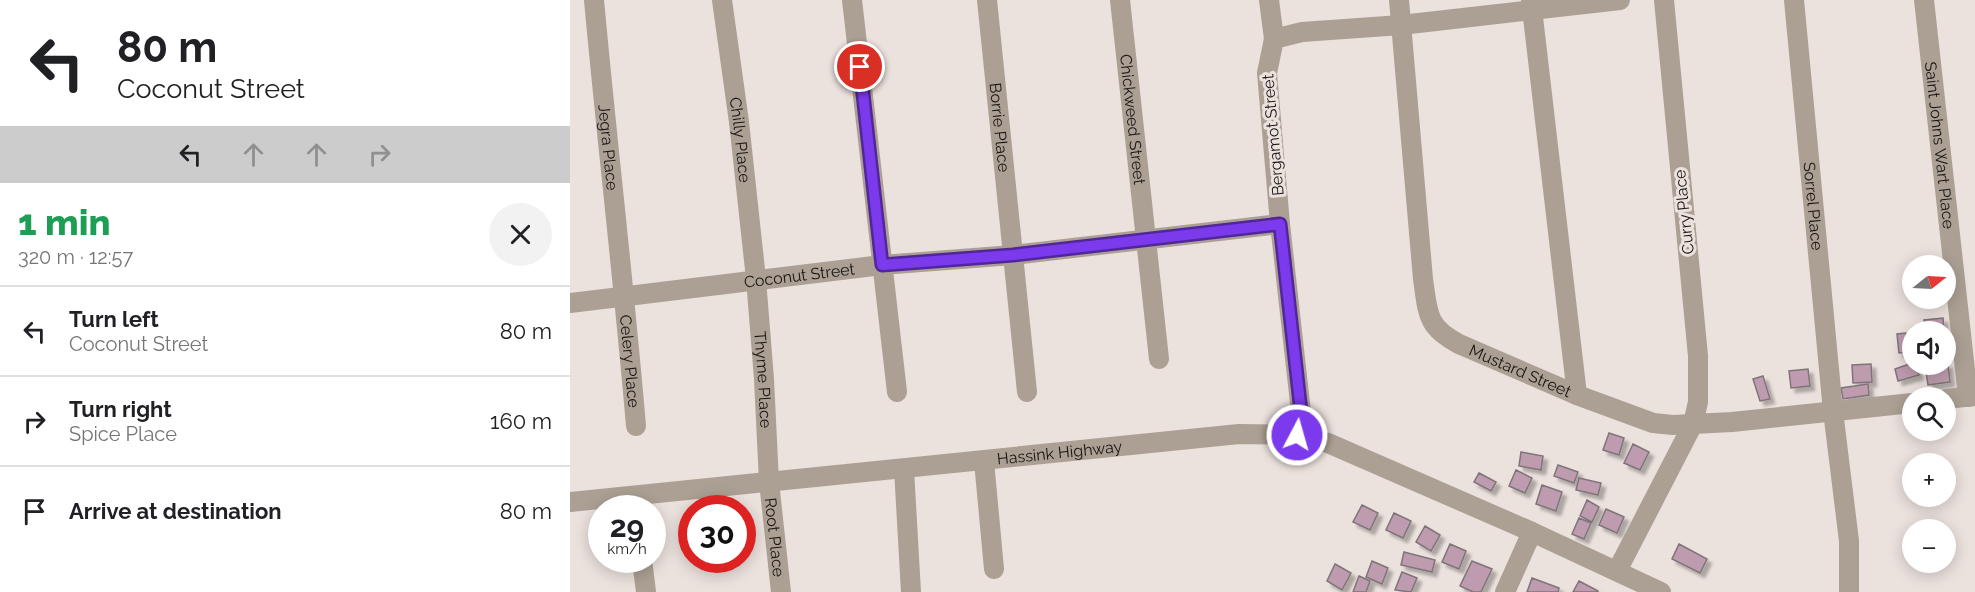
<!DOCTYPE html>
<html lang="en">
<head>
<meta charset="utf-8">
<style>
  :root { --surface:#fff; --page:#f2f2f2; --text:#202124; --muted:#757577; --line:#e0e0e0 }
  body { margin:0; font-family:Raleway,sans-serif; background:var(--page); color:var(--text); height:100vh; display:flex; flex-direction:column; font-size:22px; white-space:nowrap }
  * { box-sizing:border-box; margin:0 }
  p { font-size:20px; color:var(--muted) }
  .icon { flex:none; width:33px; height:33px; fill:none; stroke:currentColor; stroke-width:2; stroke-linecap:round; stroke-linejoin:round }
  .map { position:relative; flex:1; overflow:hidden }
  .drawer { display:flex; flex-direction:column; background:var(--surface); width:570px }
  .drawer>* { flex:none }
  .top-card { background:#fff; color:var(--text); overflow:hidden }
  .needle { width:39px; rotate:72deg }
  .tools { position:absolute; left:1332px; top:255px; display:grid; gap:12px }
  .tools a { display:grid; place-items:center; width:54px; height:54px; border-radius:50%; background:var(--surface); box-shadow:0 3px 15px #0003; font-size:30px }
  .speed { position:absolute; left:18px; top:495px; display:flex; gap:12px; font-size:30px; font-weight:700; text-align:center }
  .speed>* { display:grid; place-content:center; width:78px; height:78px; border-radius:50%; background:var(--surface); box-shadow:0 3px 15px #0003; line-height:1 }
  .speed small { font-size:15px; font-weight:400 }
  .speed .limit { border:9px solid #d22; background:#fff; color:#111 }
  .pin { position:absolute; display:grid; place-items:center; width:51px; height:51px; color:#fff; margin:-26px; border:3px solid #fff; border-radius:50%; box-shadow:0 2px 6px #0007 }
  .me { position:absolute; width:66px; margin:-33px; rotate:6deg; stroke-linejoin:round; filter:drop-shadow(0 0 4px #0008) }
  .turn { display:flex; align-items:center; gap:21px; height:126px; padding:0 18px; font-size:27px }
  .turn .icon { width:78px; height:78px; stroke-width:2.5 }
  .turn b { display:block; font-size:42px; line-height:51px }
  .lanes { display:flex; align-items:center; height:57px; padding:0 18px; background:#0003; justify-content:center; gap:30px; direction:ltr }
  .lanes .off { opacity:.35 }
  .round { display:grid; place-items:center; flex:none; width:63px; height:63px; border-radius:32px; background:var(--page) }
  .head { display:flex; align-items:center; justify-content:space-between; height:102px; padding:0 18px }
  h1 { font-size:36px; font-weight:800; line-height:45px; color:#1e9e55 }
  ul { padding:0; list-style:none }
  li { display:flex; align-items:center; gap:18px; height:90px; padding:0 18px; border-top:2px solid var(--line) }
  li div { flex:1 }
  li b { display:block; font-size:22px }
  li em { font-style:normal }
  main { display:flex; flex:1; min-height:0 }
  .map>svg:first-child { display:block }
  .building { fill:#be9bae; stroke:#7e7579; stroke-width:1.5; filter:url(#shadow) }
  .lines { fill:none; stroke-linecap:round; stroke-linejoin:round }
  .minor { stroke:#aca094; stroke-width:20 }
  .route-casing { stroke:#51269a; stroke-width:15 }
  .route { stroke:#7c3aed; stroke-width:10 }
  .labels { text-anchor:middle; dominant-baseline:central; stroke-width:6; stroke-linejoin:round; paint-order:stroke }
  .street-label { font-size:16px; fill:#181413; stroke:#ebe1dd }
</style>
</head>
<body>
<main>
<section class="drawer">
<div class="top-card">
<div class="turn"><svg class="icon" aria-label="left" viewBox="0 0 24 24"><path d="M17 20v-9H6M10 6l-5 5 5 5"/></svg><div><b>80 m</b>Coconut Street</div></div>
<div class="lanes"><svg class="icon" aria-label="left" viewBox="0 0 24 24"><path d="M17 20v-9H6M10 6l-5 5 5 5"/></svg><svg class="icon off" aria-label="ahead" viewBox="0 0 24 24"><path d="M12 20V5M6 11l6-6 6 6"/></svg><svg class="icon off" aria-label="ahead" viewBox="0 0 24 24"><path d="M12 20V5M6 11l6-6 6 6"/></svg><svg class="icon off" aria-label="right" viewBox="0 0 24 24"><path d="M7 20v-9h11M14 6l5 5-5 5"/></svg></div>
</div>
<div class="head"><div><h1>1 min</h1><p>320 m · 12:57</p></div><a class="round"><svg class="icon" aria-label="close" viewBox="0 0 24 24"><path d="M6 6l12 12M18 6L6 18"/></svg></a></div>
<ul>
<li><svg class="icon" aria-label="left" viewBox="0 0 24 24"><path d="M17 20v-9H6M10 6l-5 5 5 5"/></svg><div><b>Turn left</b><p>Coconut Street</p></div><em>80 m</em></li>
<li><svg class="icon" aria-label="right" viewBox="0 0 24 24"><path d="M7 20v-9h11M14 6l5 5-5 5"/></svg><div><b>Turn right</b><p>Spice Place</p></div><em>160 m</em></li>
<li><svg class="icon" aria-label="arrive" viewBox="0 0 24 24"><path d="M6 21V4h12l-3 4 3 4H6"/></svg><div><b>Arrive at destination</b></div><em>80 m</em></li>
</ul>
</section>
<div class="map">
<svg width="1405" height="592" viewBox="0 0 1405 592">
  <defs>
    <filter id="shadow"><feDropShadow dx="4.5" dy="4.5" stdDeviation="1.5" flood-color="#0004"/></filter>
  </defs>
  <rect width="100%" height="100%" fill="#ebe1dd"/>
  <path class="building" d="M 1373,318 L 1374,332 L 1355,332 L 1354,320 Z
    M 1336,333 L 1338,352 L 1329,353 L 1327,334 Z
    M 1342,363 L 1345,364 L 1349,375 L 1328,381 L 1325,369 Z
    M 1301,364 L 1302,382 L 1283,383 L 1282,365 Z
    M 1378,364 L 1380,382 L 1358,385 L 1355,366 Z
    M 1238,369 L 1240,386 L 1221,388 L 1219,371 Z
    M 1193,376 L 1200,399 L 1190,401 L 1183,379 Z
    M 1298,384 L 1299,395 L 1273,399 L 1271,388 Z
    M 1039,433 L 1054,438 L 1049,455 L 1033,450 Z
    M 1063,444 L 1079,452 L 1070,470 L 1054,463 Z
    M 951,452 L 973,456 L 971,470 L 949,466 Z
    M 988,465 L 1008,472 L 1004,483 L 984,476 Z
    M 946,470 L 962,478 L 955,493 L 939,486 Z
    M 909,473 L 926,482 L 921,491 L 904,482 Z
    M 1009,478 L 1031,483 L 1028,495 L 1006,490 Z
    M 972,485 L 992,492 L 986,511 L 966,504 Z
    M 1017,500 L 1029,507 L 1022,522 L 1010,516 Z
    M 792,505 L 808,513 L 800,530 L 783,522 Z
    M 1036,509 L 1054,517 L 1047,533 L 1029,525 Z
    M 824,513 L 841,521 L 833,538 L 816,530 Z
    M 1009,518 L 1021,523 L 1014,539 L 1002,534 Z
    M 855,526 L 870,535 L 861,551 L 846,542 Z
    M 880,544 L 896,551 L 889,569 L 872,562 Z
    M 1109,544 L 1137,559 L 1130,573 L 1102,559 Z
    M 834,552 L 865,560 L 862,572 L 831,565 Z
    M 802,561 L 818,568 L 812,584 L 796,577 Z
    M 902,561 L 922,569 L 911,592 L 903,592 L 890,586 Z
    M 765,564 L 781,573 L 772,590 L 757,581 Z
    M 832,572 L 847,578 L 841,592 L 825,590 Z
    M 789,576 L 800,581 L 796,592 L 783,592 Z
    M 962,578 L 989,588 L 988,592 L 957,592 Z
    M 1009,581 L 1028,591 L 1028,592 L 1003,592 Z"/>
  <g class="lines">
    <g class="minor">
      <path id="s1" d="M 24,0 C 37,142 54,284 66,426"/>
      <path id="s2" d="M 152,0 L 169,122 L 186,279 L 194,379 L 199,482 L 211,592"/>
      <path d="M 282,0 L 327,392"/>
      <path id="s3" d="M 417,0 L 457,392"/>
      <path id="s4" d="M 550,0 L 589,359"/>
      <path d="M 699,0 L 704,39"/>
      <path id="s5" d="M 829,0 L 853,279 C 858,313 856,327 889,344 L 1007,395 L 1083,423 L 1103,425 L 1162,422 L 1342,403"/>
      <path d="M 961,0 L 1007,395"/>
      <path id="s6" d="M 1224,0 L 1263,411 L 1279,541 L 1279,592"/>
      <path id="s7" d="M 1354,0 L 1398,397"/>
      <path id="s8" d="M 0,303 L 312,265 L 443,255 L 710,224"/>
      <path d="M 1376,399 L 1405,396"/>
      <path d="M 727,435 L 731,412 L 710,224 L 697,73 L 704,39 L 732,32 L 831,25 L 1050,0"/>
      <path d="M 414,461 L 424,569"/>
      <path d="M 334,469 L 341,592"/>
      <path id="s9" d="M 0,502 L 669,434 L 727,435 L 758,443 L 962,532 L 1091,592"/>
      <path d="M 72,560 L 76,592"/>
      <path d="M 1047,571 L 1123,424 L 1128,402 L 1128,356 L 1094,0"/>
      <path d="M 935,592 L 962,532"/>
    </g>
  </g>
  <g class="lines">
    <defs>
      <path id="route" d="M 290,67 L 312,265 L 443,255 L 710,224 L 731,412 L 727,435"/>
    </defs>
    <use href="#route" class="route-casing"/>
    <use href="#route" class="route"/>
  </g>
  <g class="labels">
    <g class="street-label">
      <text stroke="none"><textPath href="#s4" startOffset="120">Chickweed Street</textPath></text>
      <text stroke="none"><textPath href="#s3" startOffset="128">Borrie Place</textPath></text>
      <text transform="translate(703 135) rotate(-95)">Bergamot Street</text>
      <text stroke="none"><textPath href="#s2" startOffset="141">Chilly Place</textPath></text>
      <text stroke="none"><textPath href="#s7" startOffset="146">Saint Johns Wart Place</textPath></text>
      <text stroke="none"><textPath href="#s1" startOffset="148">Jegra Place</textPath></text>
      <text stroke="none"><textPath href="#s6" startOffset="207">Sorrel Place</textPath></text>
      <text transform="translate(1114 212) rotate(-96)">Curry Place</text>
      <text stroke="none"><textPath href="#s8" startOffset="231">Coconut Street</textPath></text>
      <text stroke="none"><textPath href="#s1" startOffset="363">Celery Place</textPath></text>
      <text stroke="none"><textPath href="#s5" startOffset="426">Mustard Street</textPath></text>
      <text stroke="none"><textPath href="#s2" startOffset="382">Thyme Place</textPath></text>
      <text stroke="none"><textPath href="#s9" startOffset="492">Hassink Highway</textPath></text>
      <text stroke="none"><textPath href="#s2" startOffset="540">Root Place</textPath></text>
    </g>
  </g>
</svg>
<div class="tools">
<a><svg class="needle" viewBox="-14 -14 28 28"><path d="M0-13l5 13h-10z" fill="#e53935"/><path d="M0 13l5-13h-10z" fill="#757577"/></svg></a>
<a><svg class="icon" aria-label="sound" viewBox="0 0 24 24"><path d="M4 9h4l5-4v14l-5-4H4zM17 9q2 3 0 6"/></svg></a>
<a><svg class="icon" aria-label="search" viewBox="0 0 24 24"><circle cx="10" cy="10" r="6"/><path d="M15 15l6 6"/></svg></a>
<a>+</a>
<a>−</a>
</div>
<div class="speed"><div>29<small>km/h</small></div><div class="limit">30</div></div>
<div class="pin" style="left:290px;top:67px;background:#d93025"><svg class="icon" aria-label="arrive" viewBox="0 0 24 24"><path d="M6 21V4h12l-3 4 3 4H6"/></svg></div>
<svg class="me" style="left:727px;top:435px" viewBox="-20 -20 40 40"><circle r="17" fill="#7c3aed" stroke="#fff" stroke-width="3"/><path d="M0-11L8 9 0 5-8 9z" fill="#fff"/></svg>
</div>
</main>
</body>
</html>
